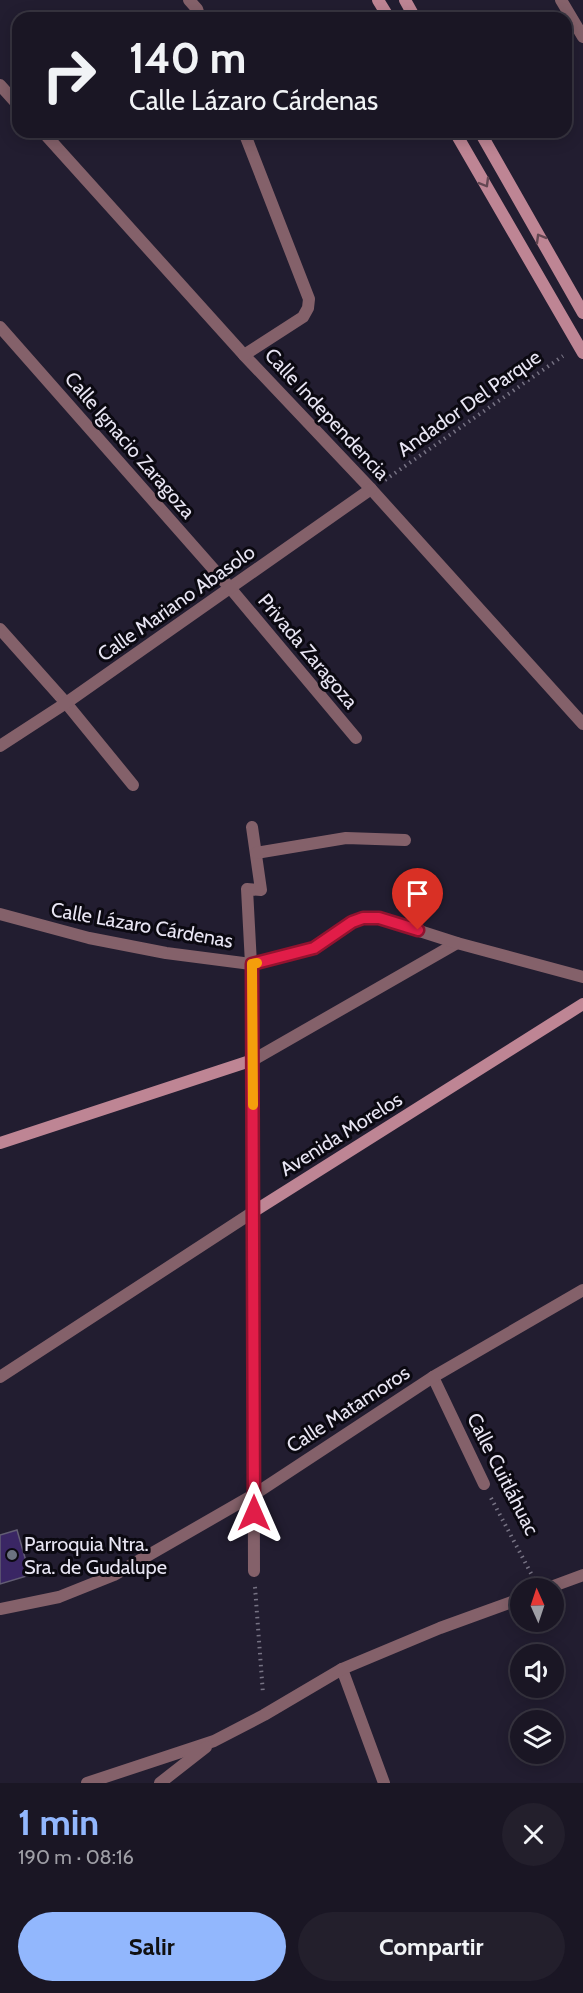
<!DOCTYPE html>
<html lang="es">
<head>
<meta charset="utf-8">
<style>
	body { margin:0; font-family:Cabin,sans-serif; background:#231f2c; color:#f1f3f6; height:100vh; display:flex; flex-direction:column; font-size:22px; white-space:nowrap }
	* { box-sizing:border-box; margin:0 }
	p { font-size:20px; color:#9f9fa6 }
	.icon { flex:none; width:33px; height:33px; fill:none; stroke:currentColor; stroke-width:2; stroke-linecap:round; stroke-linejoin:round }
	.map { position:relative; height:1783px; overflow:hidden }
	.drawer { display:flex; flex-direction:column; background:#1a1624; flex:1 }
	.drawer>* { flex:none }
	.banner { position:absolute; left:12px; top:12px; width:560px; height:126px; border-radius:18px; box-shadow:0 3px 15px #0003,0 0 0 2px #383541; background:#1a1624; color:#f1f3f6; overflow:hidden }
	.needle { width:39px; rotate:357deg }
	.tools { position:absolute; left:510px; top:1578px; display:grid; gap:12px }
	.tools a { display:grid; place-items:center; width:54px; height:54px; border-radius:50%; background:#1a1624; box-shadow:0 3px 15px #0003,0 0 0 2px #383541; font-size:30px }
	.pin { position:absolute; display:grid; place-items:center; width:51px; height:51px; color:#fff; margin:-62px -26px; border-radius:50% 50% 50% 0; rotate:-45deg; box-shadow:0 0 6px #0007 }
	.pin .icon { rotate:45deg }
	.me { position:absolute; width:66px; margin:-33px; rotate:0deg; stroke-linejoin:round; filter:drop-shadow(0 0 4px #0008) }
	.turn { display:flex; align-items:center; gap:21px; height:126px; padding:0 18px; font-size:27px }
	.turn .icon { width:78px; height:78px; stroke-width:2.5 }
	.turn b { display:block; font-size:42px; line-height:51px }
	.round { display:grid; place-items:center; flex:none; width:63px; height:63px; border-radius:32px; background:#231f2c }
	.overview { display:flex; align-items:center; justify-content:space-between; height:102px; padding:0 18px }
	h1 { font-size:36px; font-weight:800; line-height:45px; color:#92b7fd }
	.cta { display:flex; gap:12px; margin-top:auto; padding:12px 18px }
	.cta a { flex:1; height:69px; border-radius:36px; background:#92b7fd; color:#111; font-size:24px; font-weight:800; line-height:69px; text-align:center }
	.cta a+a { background:#231f2c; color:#f1f3f6 }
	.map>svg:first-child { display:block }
	.building { fill:#3a2664; stroke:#625d73; stroke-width:1.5 }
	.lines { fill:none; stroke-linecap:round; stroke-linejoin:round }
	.path { stroke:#777384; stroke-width:4; stroke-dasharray:1.5 4.5; stroke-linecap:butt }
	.street { stroke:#84616a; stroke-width:12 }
	.secondary { stroke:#be8594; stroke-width:12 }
	.oneway { stroke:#644752 }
	.route-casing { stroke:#92132f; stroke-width:15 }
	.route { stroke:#e11d48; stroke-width:10 }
	.slow { stroke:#f59e0b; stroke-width:10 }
	.worship-dot { fill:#6b7280; stroke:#0b0911; stroke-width:2 }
	.labels { text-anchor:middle; stroke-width:6; stroke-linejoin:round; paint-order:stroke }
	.street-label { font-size:20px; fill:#e8e5f3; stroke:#0b0911 }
	.poi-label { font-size:20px; fill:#e8e5f3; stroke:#0b0911; text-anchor:start }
</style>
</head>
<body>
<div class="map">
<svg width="583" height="1783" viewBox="0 0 583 1783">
	<rect width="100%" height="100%" fill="#221d30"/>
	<path class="building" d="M17,1530l13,45 -30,9v-49z"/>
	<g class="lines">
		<g class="path">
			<path d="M385,480l178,-124"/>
			<path d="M491,1498l43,81"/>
			<path d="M255,1587l8,107"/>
		</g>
		<g class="street">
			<path d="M189,0l8,9 3,9"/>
			<path d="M561,0l22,37"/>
			<path d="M0,85l18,20"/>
			<path d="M43,132l201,223 127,134 212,235"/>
			<path d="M0,327l231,262 125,149"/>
			<path d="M244,355l59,-38 5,-9 1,-9 -65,-167"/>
			<path d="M0,629l66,74 67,82"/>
			<path d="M0,746l66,-43 305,-214"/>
			<path d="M252,827l9,63 -14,-1 4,75 2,96 204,-117"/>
			<path d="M256,853l90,-15 59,2"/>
			<path d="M0,914l89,24 77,15 85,11 63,-16 38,-26 10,-4h17l78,25 126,34"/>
			<path d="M253,1212l1,359"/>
			<path d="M0,1377l253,-165"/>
			<path d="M433,1377l51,107"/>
			<path d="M548,1588l35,-13"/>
			<path d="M0,1609l59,-12 55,-22 141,-81 178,-117 150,-87"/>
			<path d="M342,1669l42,114"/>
			<path d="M87,1783l127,-42 50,-26 78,-46 98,-41 80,-29"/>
			<path d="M160,1783l46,-36"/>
		</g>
		<g class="secondary">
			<path d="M378,0l11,18"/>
			<path d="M405,0l10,18"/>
			<path d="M455,132l128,221"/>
			<path d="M480,132l103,181"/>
			<path d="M0,1143l253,-83v152"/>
			<path d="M253,1212l330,-208"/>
		</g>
	</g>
	<defs><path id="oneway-chevron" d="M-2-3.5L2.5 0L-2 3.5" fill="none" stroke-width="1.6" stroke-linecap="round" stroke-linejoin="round" transform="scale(1.5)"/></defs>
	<g class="oneway">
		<use href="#oneway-chevron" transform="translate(485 183) rotate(60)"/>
		<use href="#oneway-chevron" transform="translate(540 238) rotate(-120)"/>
	</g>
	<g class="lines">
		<defs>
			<path id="route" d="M254,1513l-2,-549 62,-16 38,-26 11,-4h16l39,12"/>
		</defs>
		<use href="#route" class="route-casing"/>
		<use href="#route" class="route"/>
		<path class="slow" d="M253,1105l-1,-141 5,-1"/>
	</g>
	<circle class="worship-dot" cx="12" cy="1555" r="6"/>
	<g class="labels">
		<g class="street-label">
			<text transform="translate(469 403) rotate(-35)" y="7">Andador Del Parque</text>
			<text transform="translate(327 414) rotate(47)" y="7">Calle Independencia</text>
			<text transform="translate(130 445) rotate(49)" y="7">Calle Ignacio Zaragoza</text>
			<text transform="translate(176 603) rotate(-35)" y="7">Calle Mariano Abasolo</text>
			<text transform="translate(308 651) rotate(50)" y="7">Privada Zaragoza</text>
			<text transform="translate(142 925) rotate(10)" y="7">Calle Lázaro Cárdenas</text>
			<text transform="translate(341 1134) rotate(-32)" y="7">Avenida Morelos</text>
			<text transform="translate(348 1409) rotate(-33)" y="7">Calle Matamoros</text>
			<text transform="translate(503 1474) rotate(63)" y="7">Calle Cuitláhuac</text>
		</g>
		<g class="poi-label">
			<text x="24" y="1551">Parroquia Ntra.<tspan x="24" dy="23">Sra. de Gudalupe</tspan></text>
		</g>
	</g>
</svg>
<div class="tools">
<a><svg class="needle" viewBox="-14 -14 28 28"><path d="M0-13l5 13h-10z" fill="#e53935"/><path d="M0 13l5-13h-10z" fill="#9f9fa6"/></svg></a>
<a><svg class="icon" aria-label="sound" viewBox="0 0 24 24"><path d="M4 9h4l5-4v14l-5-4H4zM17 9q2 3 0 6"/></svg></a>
<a><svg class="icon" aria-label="layers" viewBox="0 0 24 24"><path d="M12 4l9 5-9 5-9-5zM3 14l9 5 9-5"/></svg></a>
</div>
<div class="pin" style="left:418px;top:930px;background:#d93025"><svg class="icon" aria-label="arrive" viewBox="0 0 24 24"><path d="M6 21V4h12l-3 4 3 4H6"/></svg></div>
<svg class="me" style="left:254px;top:1513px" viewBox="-20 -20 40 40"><path d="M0-17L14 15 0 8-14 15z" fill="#e11d48" stroke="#fff" stroke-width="4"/></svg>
<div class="banner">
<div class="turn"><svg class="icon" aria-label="right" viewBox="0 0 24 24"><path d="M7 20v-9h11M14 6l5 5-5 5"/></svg><div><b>140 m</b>Calle Lázaro Cárdenas</div></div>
</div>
</div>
<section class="drawer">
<div class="overview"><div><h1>1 min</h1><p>190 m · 08:16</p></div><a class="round"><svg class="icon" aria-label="close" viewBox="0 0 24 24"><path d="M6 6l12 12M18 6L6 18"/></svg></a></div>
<div class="cta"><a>Salir</a><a>Compartir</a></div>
</section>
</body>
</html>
